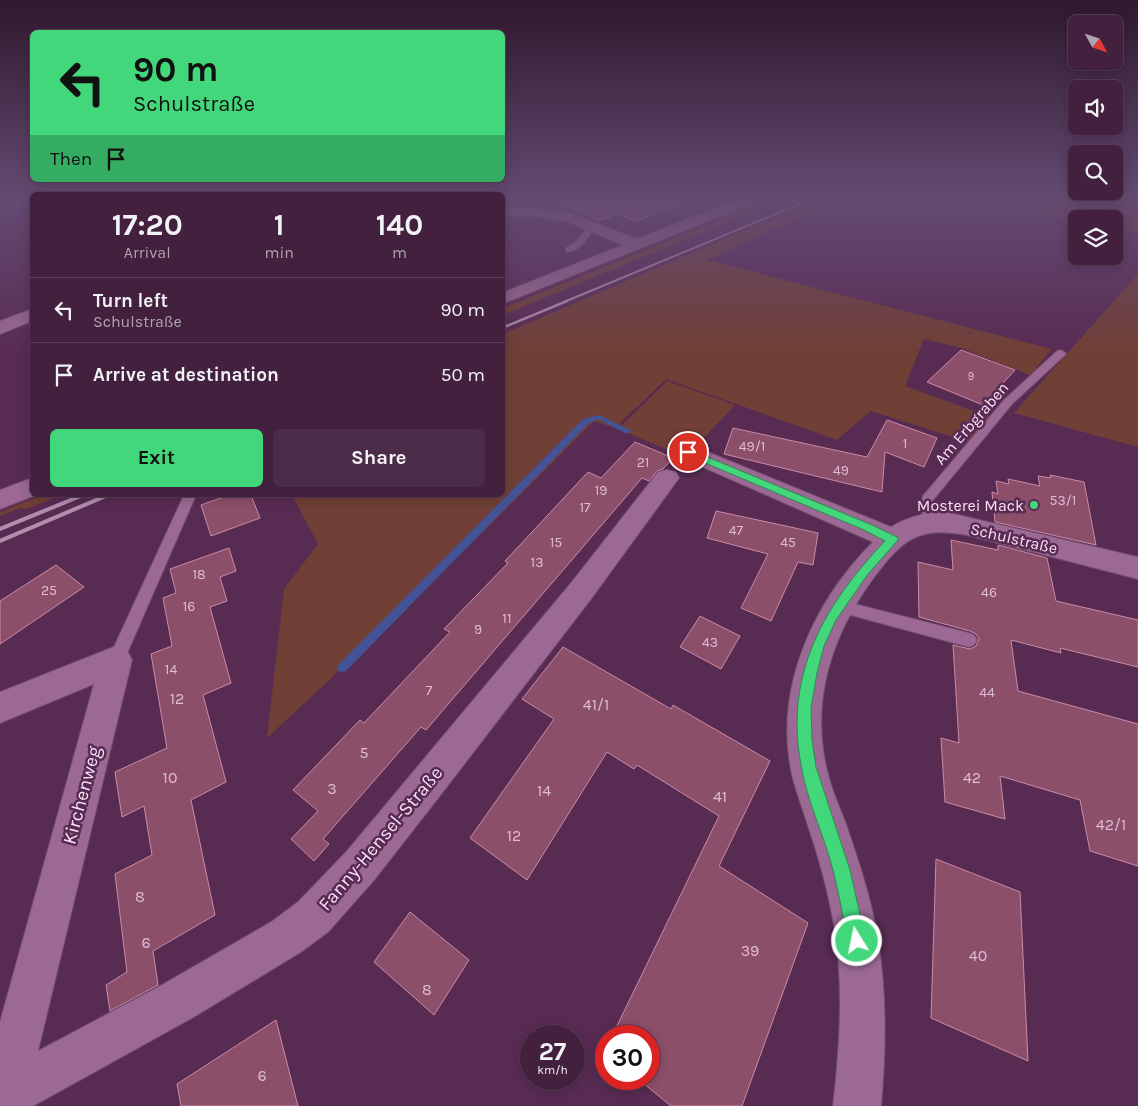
<!DOCTYPE html>
<html lang="en">
<head>
<meta charset="utf-8">
<style>
	body { margin:0; font-family:Karla,sans-serif; background:#4c2d49; color:#f1f3f6; height:100vh; display:flex; flex-direction:column; font-size:19px; white-space:nowrap }
	* { box-sizing:border-box; margin:0 }
	p { font-size:16px; color:#aea3b0 }
	.icon { flex:none; width:28px; height:28px; fill:none; stroke:currentColor; stroke-width:2; stroke-linecap:round; stroke-linejoin:round }
	.map { position:relative; flex:1; overflow:hidden }
	.details { position:absolute; left:30px; top:192px; width:475px; height:305px; display:flex; flex-direction:column; background:#42203e; border-radius:8px; box-shadow:0 2px 12px #0003,0 0 0 1px #5a3e58 }
	.details>* { flex:none }
	.hud { position:absolute; left:30px; top:30px; width:475px; height:152px; border-radius:8px; box-shadow:0 2px 12px #0003,0 0 0 1px #5a3e58; background:#42d77b; color:#111; overflow:hidden }
	.needle { width:32px; rotate:130deg }
	.controls { position:absolute; left:1068px; top:15px; display:grid; gap:10px }
	.controls a { display:grid; place-items:center; width:55px; height:55px; border-radius:8px; background:#42203e; box-shadow:0 2px 12px #0003,0 0 0 1px #5a3e58; font-size:25px }
	.speed { position:absolute; left:520px; top:1025px; display:flex; gap:10px; font-size:25px; font-weight:700; text-align:center }
	.speed>* { display:grid; place-content:center; width:65px; height:65px; border-radius:50%; background:#42203e; box-shadow:0 2px 12px #0003,0 0 0 1px #5a3e58; line-height:1 }
	.speed small { font-size:12px; font-weight:400 }
	.speed .limit { border:8px solid #d22; background:#fff; color:#111 }
	.pin { position:absolute; display:grid; place-items:center; width:42px; height:42px; color:#fff; margin:-21px; border:2px solid #fff; border-radius:50%; box-shadow:0 1px 5px #0007 }
	.me { position:absolute; width:55px; margin:-28px; rotate:350deg; stroke-linejoin:round; filter:drop-shadow(0 0 4px #0008) }
	.turn { display:flex; align-items:center; gap:18px; height:105px; padding:0 20px; font-size:22px }
	.turn .icon { width:65px; height:65px; stroke-width:2.5 }
	.turn b { display:block; font-size:35px; line-height:42px }
	.then { display:flex; align-items:center; height:48px; padding:0 20px; background:#0003; gap:10px; font-size:19px }
	.eta { display:flex; justify-content:space-evenly; align-items:center; height:85px; text-align:center }
	.eta b { font-size:30px; font-weight:700; line-height:35px }
	.action { display:flex; gap:10px; margin-top:auto; padding:10px 20px }
	.action a { flex:1; height:58px; border-radius:8px; background:#42d77b; color:#111; font-size:20px; font-weight:700; line-height:58px; text-align:center }
	.action a+a { background:#4c2d49; color:#f1f3f6 }
	ul { padding:0; list-style:none }
	li { display:flex; align-items:center; gap:15px; height:65px; padding:0 20px; border-top:1px solid #5a3e58 }
	li div { flex:1 }
	li b { display:block; font-size:19px }
	li em { font-style:normal }
	.map>svg:first-child { display:block }
	.green { fill:#703f36 }
	.lines { fill:none; stroke-linecap:round; stroke-linejoin:round }
	.stream { fill:#445395; fill-rule:evenodd }
	.building { fill:#8b4f6a; stroke:#cc8ba7 }
	.lane-casing { stroke:#724b6d; stroke-width:2 }
	.street-casing { stroke:#724b6d; stroke-width:2 }
	.lane { fill:#9b6993; fill-rule:evenodd }
	.street { fill:#9b6993; fill-rule:evenodd }
	.rail-far2 { stroke:#b28ead; stroke-width:2 }
	.rail-far1 { stroke:#b28ead; stroke-width:2.5 }
	.rail { stroke:#b28ead; stroke-width:4 }
	.route { fill:#42d77b; stroke:#2b8c50 }
	.poi-dot { fill:#42d77b; stroke:#582b53; stroke-width:2 }
	.labels { text-anchor:middle; stroke-width:5; stroke-linejoin:round; paint-order:stroke }
	.far-number-label { font-size:11px; fill:#e0bcd4 }
	.number-label { font-size:14px; fill:#e0bcd4 }
	.street-label { font-size:16px; fill:#fce0f7; stroke:#582b53 }
	.poi-label { font-size:16px; fill:#fce0f7; stroke:#582b53; text-anchor:end }
	.near-number-label { font-size:16px; fill:#e0bcd4 }
	.near-street-label { font-size:19px; fill:#fce0f7; stroke:#582b53 }
</style>
</head>
<body>
<div class="map">
<svg width="1138" height="1106" viewBox="0 0 1138 1106">
	<rect width="100%" height="100%" fill="#582b53"/>
	<g class="green">
		<path d="M773,198h13l-283,117v-7z"/>
		<path d="M820,198h21l-134,62 345,89 -22,26 -69,-27 -37,-9 -19,47 85,31 -18,26 -101,-32 -34,29 -171,-61 -51,49 -21,-7 -196,195 -131,122 17,-149 34,-45 -26,-49h210l1,-161z"/>
		<path d="M958,198h180v35l-24,-5v-9h-38v2z"/>
		<path d="M1138,274v173l-124,-34z"/>
		<path d="M667,381l68,24 -39,41 -16,9 -62,-26z"/>
		<path d="M42,495h19l-34,14 -7,-1 -20,8v-4z"/>
	</g>
	<g class="lines">
		<path class="stream" d="M599,415l33,16 -4,2h-3l-27,-14 -9,4 -243,248 -4,1 -4,-1 -1,-3 1,-3 245,-246z"/>
	</g>
	<g class="building">
		<path d="M550,198h141v1l-55,22 -18,-7 -19,7z"/>
		<path d="M961,350l54,20 -32,35 -56,-23z"/>
		<path d="M887,420l50,18 -13,29 -39,-15 -3,40 -158,-38 9,-26 134,29z"/>
		<path d="M635,442l38,16 -10,11 -6,2 -8,10 -7,-3 -216,252 -5,-3 -98,112 6,5 -15,17 -23,-22 27,-28 -25,-21 67,-70 4,3 86,-91 -6,-3 64,-66 -3,-2 83,-89 13,6z"/>
		<path d="M1050,475l34,7 12,63 -101,-23 -3,-30 6,2 -2,-13 13,3 -1,-5 32,7 -2,-10 13,2z"/>
		<path d="M229,495h22l9,23 -49,18 -10,-31z"/>
		<path d="M716,511l102,22 -5,32 -15,-3 -27,59 -30,-13 27,-54 -61,-16z"/>
		<path d="M951,540l47,10v-5l49,13 9,43 82,19v47l-78,-19 1,5 -50,-13 7,51 120,33v142l-48,-15 -10,-51 -80,-24 5,43 -60,-17 -4,-64 18,5 -6,-98 17,4 6,-3 3,-7 -3,-5 -6,-3 -51,-14 -1,-55 35,8z"/>
		<path d="M229,548l7,23 -16,6 7,24 -17,6 21,76 -28,12 23,87 -35,18 24,115 -62,36 5,34 -48,26 -4,-26 21,-13 -12,-98 37,-19 -8,-49 -22,11 -7,-45 52,-24 -16,-94 21,-8 -9,-48 13,-5 -6,-24z"/>
		<path d="M56,565l28,22 -84,57v-43z"/>
		<path d="M700,616l40,20 -19,33 -41,-22z"/>
		<path d="M563,647l108,62 2,-4 97,56 -51,105 89,57 -66,183h-71l-33,-27h11v-43h-37l107,-220 -82,-51 -3,4 -27,-17 -80,128 -57,-42 84,-119 -32,-20z"/>
		<path d="M936,859l84,33 8,169 -97,-43z"/>
		<path d="M410,912l59,48 -35,55 -60,-53z"/>
		<path d="M276,1020l22,86h-117l-4,-22z"/>
	</g>
	<g class="lines">
		<defs>
			<g id="lane">
				<path d="M590,223l7,2c-8,10 -17,28 -31,27v-4l11,-7z"/>
				<path d="M1061,350l5,3 -1,2 -53,49 -79,96 -1,8 8,14 -2,3h-10l-8,-17 3,-12 81,-96 53,-49z"/>
				<path d="M184,495h12l-74,170 -6,2 -6,-2 -2,-5z"/>
				<path d="M839,600l130,33 5,2 3,5 -3,5 -5,2 -130,-35 -5,-2 -2,-4 2,-4z"/>
			</g>
			<g id="street">
				<path d="M741,198h19l-2,3 -256,103v-11l121,-48 -54,-23 -36,-6h-31v-8h31l39,6 65,25z"/>
				<path d="M32,309v12l-32,13v-13z"/>
				<path d="M688,444l203,83c19,-11 37,-16 59,-14l188,44v22l-171,-44c-48,-9 -64,4 -92,41 -43,58 -66,126 -47,198 4,17 12,34 18,50 13,38 26,77 32,116 9,55 8,111 3,166h-48c7,-60 11,-121 1,-181 -6,-34 -15,-67 -26,-99 -5,-17 -12,-34 -16,-51 -19,-86 21,-173 81,-233l-193,-85 -4,-5 4,-5z"/>
				<path d="M667,470l9,2 3,6 -88,121 -152,198 -64,82 -47,53 -27,20 -109,66 -159,88h-33v-84l94,-338 -94,39v-31l116,-46 11,4 5,10 -94,391 122,-65 111,-64 27,-20 49,-51 224,-268 87,-111z"/>
				<path d="M32,478v17h4l-36,14v-19z"/>
			</g>
		</defs>
		<use href="#lane" class="lane-casing"/>
		<use href="#street" class="street-casing"/>
		<use href="#lane" class="lane"/>
		<use href="#street" class="street"/>
		<path class="rail-far2" d="M564,302l250,-104"/>
		<path class="rail-far1" d="M502,328l65,-27"/>
		<g class="rail">
			<path d="M0,529l83,-34"/>
			<path d="M0,541l108,-46"/>
		</g>
	</g>
	<linearGradient id="sky" x2="0" y2="1"><stop stop-color="#30182e"/><stop offset="0.56" stop-color="#644a71"/><stop offset="1" stop-color="#644a71" stop-opacity="0"/></linearGradient>
	<rect width="1138" height="353" fill="url(#sky)"/>
	<path class="route" d="M688,449l184,76 25,12 1,3 -30,34 -32,46 -12,26 -7,27 -6,35 1,32 4,27 34,103 16,71 -3,6 -6,2 -6,-2 -3,-6c-5,-24 -9,-48 -15,-71 -9,-35 -26,-69 -32,-105 -17,-91 23,-160 84,-224l-21,-11 -180,-76 -1,-2z"/>
	<circle class="poi-dot" cx="1034" cy="505" r="5"/>
	<g class="labels">
		<g class="far-number-label">
			<text x="971" y="380">9</text>
		</g>
		<g class="number-label">
			<text x="905" y="448">1</text>
			<text x="752" y="451">49/1</text>
			<text x="643" y="467">21</text>
			<text x="841" y="475">49</text>
			<text x="601" y="495">19</text>
			<text x="1063" y="505">53/1</text>
			<text x="585" y="512">17</text>
			<text x="736" y="535">47</text>
			<text x="556" y="547">15</text>
			<text x="788" y="547">45</text>
			<text x="537" y="567">13</text>
			<text x="199" y="579">18</text>
			<text x="49" y="595">25</text>
			<text x="989" y="597">46</text>
			<text x="189" y="611">16</text>
			<text x="507" y="623">11</text>
			<text x="478" y="634">9</text>
			<text x="710" y="647">43</text>
			<text x="171" y="674">14</text>
			<text x="429" y="695">7</text>
			<text x="987" y="697">44</text>
		</g>
		<g class="street-label">
			<text transform="translate(971 423) rotate(-49)" y="6">Am Erbgraben</text>
			<text transform="translate(1014 538) rotate(13)" y="6">Schulstraße</text>
		</g>
		<g class="poi-label">
			<text x="1024" y="511">Mosterei Mack</text>
		</g>
		<g class="near-number-label">
			<text x="177" y="704">12</text>
			<text x="596" y="710">41/1</text>
			<text x="364" y="758">5</text>
			<text x="170" y="783">10</text>
			<text x="972" y="783">42</text>
			<text x="332" y="794">3</text>
			<text x="544" y="796">14</text>
			<text x="720" y="802">41</text>
			<text x="1111" y="830">42/1</text>
			<text x="514" y="841">12</text>
			<text x="140" y="902">8</text>
			<text x="146" y="948">6</text>
			<text x="750" y="956">39</text>
			<text x="978" y="961">40</text>
			<text x="427" y="995">8</text>
			<text x="262" y="1081">6</text>
		</g>
		<g class="near-street-label">
			<text transform="translate(81 795) rotate(-75)" y="7">Kirchenweg</text>
			<text transform="translate(380 838) rotate(-50)" y="7">Fanny-Hensel-Straße</text>
		</g>
	</g>
</svg>
<div class="controls">
<a><svg class="needle" viewBox="-14 -14 28 28"><path d="M0-13l5 13h-10z" fill="#e53935"/><path d="M0 13l5-13h-10z" fill="#aea3b0"/></svg></a>
<a><svg class="icon" aria-label="sound" viewBox="0 0 24 24"><path d="M4 9h4l5-4v14l-5-4H4zM17 9q2 3 0 6"/></svg></a>
<a><svg class="icon" aria-label="search" viewBox="0 0 24 24"><circle cx="10" cy="10" r="6"/><path d="M15 15l6 6"/></svg></a>
<a><svg class="icon" aria-label="layers" viewBox="0 0 24 24"><path d="M12 4l9 5-9 5-9-5zM3 14l9 5 9-5"/></svg></a>
</div>
<div class="speed"><div>27<small>km/h</small></div><div class="limit">30</div></div>
<div class="pin" style="left:688px;top:452px;background:#d93025"><svg class="icon" aria-label="arrive" viewBox="0 0 24 24"><path d="M6 21V4h12l-3 4 3 4H6"/></svg></div>
<svg class="me" style="left:857px;top:941px" viewBox="-20 -20 40 40"><circle r="17" fill="#42d77b" stroke="#fff" stroke-width="3"/><path d="M0-11L8 9 0 5-8 9z" fill="#fff"/></svg>
<div class="hud">
<div class="turn"><svg class="icon" aria-label="left" viewBox="0 0 24 24"><path d="M17 20v-9H6M10 6l-5 5 5 5"/></svg><div><b>90 m</b>Schulstraße</div></div>
<div class="then">Then<svg class="icon" aria-label="arrive" viewBox="0 0 24 24"><path d="M6 21V4h12l-3 4 3 4H6"/></svg></div>
</div>
<section class="details">
<div class="eta">
<div><b>17:20</b><p>Arrival</p></div>
<div><b>1</b><p>min</p></div>
<div><b>140</b><p>m</p></div>
</div>
<ul>
<li><svg class="icon" aria-label="left" viewBox="0 0 24 24"><path d="M17 20v-9H6M10 6l-5 5 5 5"/></svg><div><b>Turn left</b><p>Schulstraße</p></div><em>90 m</em></li>
<li><svg class="icon" aria-label="arrive" viewBox="0 0 24 24"><path d="M6 21V4h12l-3 4 3 4H6"/></svg><div><b>Arrive at destination</b></div><em>50 m</em></li>
</ul>
<div class="action"><a>Exit</a><a>Share</a></div>
</section>
</div>
</body>
</html>
